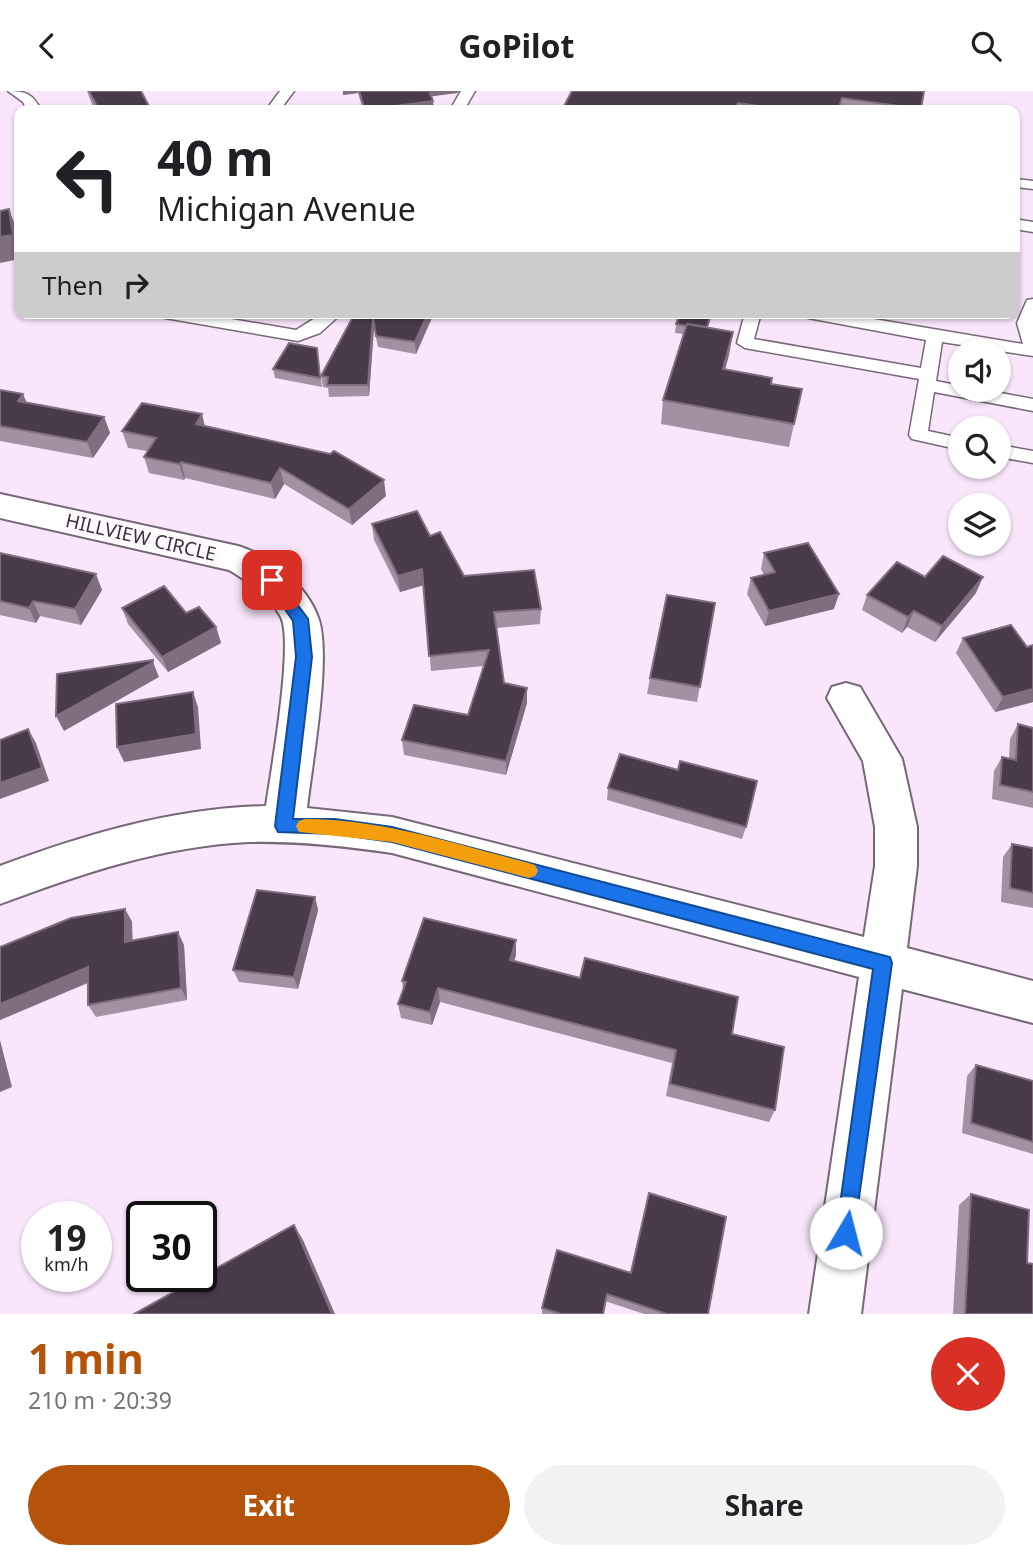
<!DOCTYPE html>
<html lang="en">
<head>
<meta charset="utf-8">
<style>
	body { margin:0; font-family:"Noto Sans",sans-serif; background:#f2f2f2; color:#202124; height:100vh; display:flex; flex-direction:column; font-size:26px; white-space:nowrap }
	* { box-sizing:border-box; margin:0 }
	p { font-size:23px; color:#757577 }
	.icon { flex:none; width:38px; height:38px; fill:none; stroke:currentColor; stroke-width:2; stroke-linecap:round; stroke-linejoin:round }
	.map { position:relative; height:1223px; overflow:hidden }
	.side { display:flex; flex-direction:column; background:#fff; flex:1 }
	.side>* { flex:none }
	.hud { position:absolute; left:14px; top:14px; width:1006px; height:214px; border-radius:14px; box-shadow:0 2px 5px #0004; background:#fff; color:#202124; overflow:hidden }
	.controls { position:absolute; left:948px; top:248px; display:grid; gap:14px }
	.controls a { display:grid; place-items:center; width:63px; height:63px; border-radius:50%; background:#fff; box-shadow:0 2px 5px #0004; font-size:35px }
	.speed { position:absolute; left:21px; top:1110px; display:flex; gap:14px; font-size:35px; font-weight:700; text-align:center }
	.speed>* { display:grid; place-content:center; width:91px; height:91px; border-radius:50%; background:#fff; box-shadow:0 2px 5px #0004; line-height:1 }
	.speed small { font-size:18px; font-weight:400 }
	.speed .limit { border:4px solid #111; border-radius:10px; background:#fff; color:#111 }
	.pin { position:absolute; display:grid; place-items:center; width:60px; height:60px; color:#fff; margin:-30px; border-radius:14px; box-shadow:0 4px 10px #0006 }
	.me { position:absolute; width:77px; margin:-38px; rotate:8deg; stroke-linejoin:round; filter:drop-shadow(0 0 5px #0008) }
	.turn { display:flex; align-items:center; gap:24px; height:147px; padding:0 28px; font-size:32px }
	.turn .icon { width:91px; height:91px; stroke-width:2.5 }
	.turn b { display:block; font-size:49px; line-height:60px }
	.then { display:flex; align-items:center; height:66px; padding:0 28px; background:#0003; gap:14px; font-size:26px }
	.round { display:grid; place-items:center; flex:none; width:74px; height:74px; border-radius:37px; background:#f2f2f2 }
	.overview { display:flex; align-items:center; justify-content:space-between; height:119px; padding:0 28px }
	h1 { font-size:42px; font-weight:700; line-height:52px; color:#b45309 }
	.action { display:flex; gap:14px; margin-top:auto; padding:14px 28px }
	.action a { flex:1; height:80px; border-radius:42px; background:#b45309; color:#fff; font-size:28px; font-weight:700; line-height:80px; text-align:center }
	.action a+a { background:#f2f2f2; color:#202124 }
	header { display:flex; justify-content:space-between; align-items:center; height:91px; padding:0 28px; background:#fff; font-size:32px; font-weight:700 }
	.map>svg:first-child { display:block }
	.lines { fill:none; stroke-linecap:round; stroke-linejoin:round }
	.service-casing { stroke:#776779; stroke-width:3 }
	.minor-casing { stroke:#776779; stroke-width:4 }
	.service { fill:#fff; fill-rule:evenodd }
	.minor { fill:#fff; fill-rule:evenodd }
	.wall { fill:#a290a3 }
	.shaded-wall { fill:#7e6e80 }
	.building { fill:#4a3b4b; stroke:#7e6e80; stroke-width:2 }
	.route { fill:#1a73e8; stroke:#114b97; stroke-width:2 }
	.slow { fill:#f59e0b }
	.labels { text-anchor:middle; stroke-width:7; stroke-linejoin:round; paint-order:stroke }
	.street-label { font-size:19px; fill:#383139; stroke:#fdf9fd }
</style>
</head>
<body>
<header><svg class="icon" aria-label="back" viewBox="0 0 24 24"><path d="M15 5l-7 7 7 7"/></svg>GoPilot<svg class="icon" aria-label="search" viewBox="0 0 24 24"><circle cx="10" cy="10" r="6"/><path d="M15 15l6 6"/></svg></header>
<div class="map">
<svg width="1033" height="1223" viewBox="0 0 1033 1223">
	<rect width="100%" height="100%" fill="#f9e6fb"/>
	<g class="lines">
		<defs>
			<g id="service">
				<path d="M8,0c18,0 25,3 33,19h-14l-4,-8z"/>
				<path d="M280,0h14l-14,19h-14z"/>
				<path d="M461,0h14l-11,19h-14z"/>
				<path d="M1015,88l18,2v8l-18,-2z"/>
				<path d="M1015,128l18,3v10l-18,-3z"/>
				<path d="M1033,208v57l-91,-14 -6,39 25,5v4h24l48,9v12l-99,-19 -6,39 33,7v12l-49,-11 -3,-4 10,-56 -174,-31 -8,-5 8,-30h16l-7,26 167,29 5,-28 -118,-22 -8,-5h38l185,31 -6,-21 10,-23z"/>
				<path d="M157,222h39l100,17 27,-17h19l-22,20 -22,8 -133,-23z"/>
				<path d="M999,354l34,6v12l-34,-6z"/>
			</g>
			<path id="minor" d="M0,403l238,52c33,10 70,40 81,74 12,40 -7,143 -12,188l85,9 472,120 11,-71v-39l-12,-66 -36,-63 5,-11 14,-4 14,4 42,72 15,68v39l-10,82 126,33v42l-131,-34 -41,325h-52l50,-337 -467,-124c-48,-7 -96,-12 -143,-11 -87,4 -169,32 -249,62v-38c86,-32 174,-58 266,-60 5,-34 28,-163 15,-189 -11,-20 -33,-36 -52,-47l-229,-52z"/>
		</defs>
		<use href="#service" class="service-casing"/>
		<use href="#minor" class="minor-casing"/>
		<use href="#service" class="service"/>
		<use href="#minor" class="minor"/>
	</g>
	<g class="wall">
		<path d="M87,0h54l10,19h-57z"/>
		<path d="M343,0h116l-2,2 -26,3 3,14h-71l-5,-17 -15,2z"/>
		<path d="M924,0l-4,19h-358z"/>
		<path d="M355,222h79l-18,41 -38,-7 -4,-19 -5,68 -40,1 -1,-9 -5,-1 -2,-11z"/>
		<path d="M680,222h33l-5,14 25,5 -8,38 46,14 23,40 -5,23 -128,-23 2,-24 20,-66 -8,-1 1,-9z"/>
		<path d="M317,257l5,39 -47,-9 -2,-9z"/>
		<path d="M0,299l27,12 77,15 6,16 -17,25 -93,-17z"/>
		<path d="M205,336l181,69 -34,29 -68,-41 -9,15 -90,-21 -1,2 -35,-7 -5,-16 3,-6 -19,-3 -6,-17z"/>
		<path d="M372,433l58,12 34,40 77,33 -1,15 -43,4 7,55 23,20 -21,72 -102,-20 -2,-15 66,-25 16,-49 -53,5 -7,-86 -24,7 -26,-52z"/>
		<path d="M0,462l102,37 -21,35 -41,-9 -4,7 -36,-8z"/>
		<path d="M764,462l70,56 -69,17 -18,-32 4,-16 13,-3 -3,-6z"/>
		<path d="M925,486l51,16 -41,49 -28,-15 -5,6 -40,-23 5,-15z"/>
		<path d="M715,512l-18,99 -50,-8 3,-16z"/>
		<path d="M122,517l64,5 30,14 5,16 -53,29 -40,-48z"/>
		<path d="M963,547l64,9 6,-2v57l-38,10 -39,-59z"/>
		<path d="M1018,633l15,4v80l-41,-9 2,-28 8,-14 7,1 1,-19z"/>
		<path d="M678,679l68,57 -4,12 -135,-39 1,-12z"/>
		<path d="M1012,753l21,4v60l-32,-6 2,-45z"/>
		<path d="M315,806l3,13 -20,79 -59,-7 -6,-12z"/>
		<path d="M125,818l7,13v18l52,5 3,55 -91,17 -8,-12v-22l-88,37v-73z"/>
		<path d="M516,864l-2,6 218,73 43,76 -6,12 -103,-26 6,-33 -232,-61 -8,23 -31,-7 -3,-14 5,-15 -1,-8z"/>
		<path d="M976,974l57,16v73l-71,-21 5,-57z"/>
		<path d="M649,1102l59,121h-64l-39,-13 -2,13h-61v-6l88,-36z"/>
		<path d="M971,1103l56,69 6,51h-80l6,-109z"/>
	</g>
	<g class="shaded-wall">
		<path d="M343,0h14l1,2 -15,2z"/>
		<path d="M427,0h32l-2,2 -30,4z"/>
		<path d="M433,10l1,9h-69z"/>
		<path d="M9,118l9,24 1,9v17l-19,4v-26z"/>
		<path d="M428,222h6l-18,41 -1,-12z"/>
		<path d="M373,226l1,11 -5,68 -1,-11z"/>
		<path d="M733,241l-4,23 -10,38 4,-24z"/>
		<path d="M23,303l7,16 -12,-9z"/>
		<path d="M202,323l4,17 -10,-7z"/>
		<path d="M104,326l6,16 -17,25 -6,-16z"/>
		<path d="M181,371l4,16 -1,2 -5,-16z"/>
		<path d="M280,377l4,16 -9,15 -4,-16z"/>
		<path d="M384,389l2,16 -34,29 -3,-16z"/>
		<path d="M422,478l2,16 -24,7 -2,-16z"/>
		<path d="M96,483l6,16 -21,35 -6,-16z"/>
		<path d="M983,486l-7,16 -41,49 7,-16z"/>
		<path d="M839,503l-5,15 -69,17 4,-15z"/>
		<path d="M33,510l7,15 -4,7 -7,-15z"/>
		<path d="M914,520l-7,16 -5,6 6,-16z"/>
		<path d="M216,536l5,16 -53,29 -6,-15z"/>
		<path d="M153,571l6,15 -95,54 -8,-15z"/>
		<path d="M527,597v15l-21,72v-14z"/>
		<path d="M1033,598v13l-38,10 8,-15z"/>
		<path d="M193,601l5,15 3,42 -77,13 -7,-15z"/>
		<path d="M28,638l8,14 13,38 -49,18v-16z"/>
		<path d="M315,806l3,13 -20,79 -4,-12z"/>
		<path d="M125,818l7,13 1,32 -8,-12z"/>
		<path d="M178,841l6,13 3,55 -6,-12z"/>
		<path d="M516,849v15l-6,20v-15z"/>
		<path d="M88,876l8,12 -96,41v-16z"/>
		<path d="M438,897l2,14 -8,23 -2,-13z"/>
		<path d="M0,949l12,47 -12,5z"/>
		<path d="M294,1134l9,15 32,74h-3z"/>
	</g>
	<g class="building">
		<path d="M89,0h52l10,19h-52z"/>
		<path d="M359,0h70l4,10 -68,9z"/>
		<path d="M572,0h352l-3,18 -79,-11 -4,12h-50l-50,-7 -3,7h-173z"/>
		<path d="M9,118l4,26 -13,2v-26z"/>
		<path d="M355,222h73l-13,29 -39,-6 -3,-19 -5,68h-41l1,-8 -7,-1z"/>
		<path d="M680,222h31l-4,14 -20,-3 -1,2 -10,-2z"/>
		<path d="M687,233l46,8 -10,37 49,9 -1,6 31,5 -8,35 -131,-24z"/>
		<path d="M289,252l28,5 3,30 -47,-9z"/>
		<path d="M0,299l23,4 -5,7 86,16 -17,25 -87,-16z"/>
		<path d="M142,312l60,11 -6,10 134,30 4,-3 50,29 -35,29 -69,-41 -9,15 -90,-21 -2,2 -35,-7 12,-19 -34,-7z"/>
		<path d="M417,420l13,25 10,-4 24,44 70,-6 7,39 -47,3 10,71 23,5 -21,73 -104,-21 12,-35 54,10 21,-65 -60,6 -7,-87 -24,7 -26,-52z"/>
		<path d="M808,452l31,51 -70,17 -18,-33 24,-6 -11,-19z"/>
		<path d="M0,462l96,21 -21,35 -42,-8 -4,7 -29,-7z"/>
		<path d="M943,465l40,21 -41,49 -28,-15 -6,6 -41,-22 30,-33 28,15z"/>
		<path d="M164,495l22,27 13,-6 17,20 -54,30 -40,-49z"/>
		<path d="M667,504l48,8 -15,84 -50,-9z"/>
		<path d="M1011,534l16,22 6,-2v44l-30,8 -40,-59z"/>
		<path d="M153,569v2l-97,54 1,-42z"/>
		<path d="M193,601l3,42 -79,13 -1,-43z"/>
		<path d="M1018,633l15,4v64l-33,-7 2,-28 14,3z"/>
		<path d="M28,638l14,39 -42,15v-43z"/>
		<path d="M620,663l58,16 2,-9 77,20 -11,46 -138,-39z"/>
		<path d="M1012,753l21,4v45l-23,-5z"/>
		<path d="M257,799l58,7 -21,80 -61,-7z"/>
		<path d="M125,818v33l53,-10 3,56 -93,17v-38l-88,37v-57l71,-29z"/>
		<path d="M424,827l92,22 -6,20 70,18 5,-20 153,39 -6,37 52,13 -9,63 -105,-26 6,-34 -238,-62 -8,24 -32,-8 8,-22 -4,-1z"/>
		<path d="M976,974l57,16v61l-62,-19z"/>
		<path d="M649,1102l77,24 -18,97h-41l-60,-20 -4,20h-42l-19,-6 15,-58 74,23z"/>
		<path d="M971,1103l58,16 -2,53 6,1v50h-68z"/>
		<path d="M294,1134l38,89h-198z"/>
	</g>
	<path class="route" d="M272,484l5,2 31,42 4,38 -19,162h42l57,8 498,130 2,6 -39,277 -7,3 -7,-3 -3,-7 37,-264 -481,-127 -57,-8 -57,-2 -3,-6 21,-169 -3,-36 -28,-41z"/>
	<path class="slow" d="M305,728c77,0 150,25 224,44l6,2 3,6 -3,5 -6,2 -137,-36 -93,-10 -3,-6 3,-5z"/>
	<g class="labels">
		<g class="street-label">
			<text transform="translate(141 446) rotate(13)" y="7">HILLVIEW CIRCLE</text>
		</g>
	</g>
</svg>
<div class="controls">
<a><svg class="icon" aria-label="sound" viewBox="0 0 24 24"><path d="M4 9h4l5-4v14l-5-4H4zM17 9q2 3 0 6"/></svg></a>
<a><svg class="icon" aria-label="search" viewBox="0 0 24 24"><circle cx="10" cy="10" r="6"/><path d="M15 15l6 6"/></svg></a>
<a><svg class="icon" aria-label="layers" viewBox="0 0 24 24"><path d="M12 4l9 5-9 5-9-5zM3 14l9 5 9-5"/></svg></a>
</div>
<div class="speed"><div>19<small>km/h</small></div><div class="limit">30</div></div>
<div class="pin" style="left:272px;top:489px;background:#d93025"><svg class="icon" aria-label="arrive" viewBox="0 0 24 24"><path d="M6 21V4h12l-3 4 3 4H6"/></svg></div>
<svg class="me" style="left:846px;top:1142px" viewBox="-20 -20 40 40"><circle r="19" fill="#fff"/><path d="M0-13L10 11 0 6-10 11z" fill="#1a73e8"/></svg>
<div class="hud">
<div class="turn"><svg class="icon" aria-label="left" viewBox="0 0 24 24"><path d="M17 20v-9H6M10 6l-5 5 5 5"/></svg><div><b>40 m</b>Michigan Avenue</div></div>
<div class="then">Then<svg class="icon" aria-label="right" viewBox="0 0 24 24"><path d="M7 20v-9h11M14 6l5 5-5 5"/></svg></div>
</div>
</div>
<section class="side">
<div class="overview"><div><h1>1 min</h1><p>210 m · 20:39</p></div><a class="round" style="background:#d93025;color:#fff"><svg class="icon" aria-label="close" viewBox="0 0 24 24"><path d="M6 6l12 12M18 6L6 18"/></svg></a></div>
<div class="action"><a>Exit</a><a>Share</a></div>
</section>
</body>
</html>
